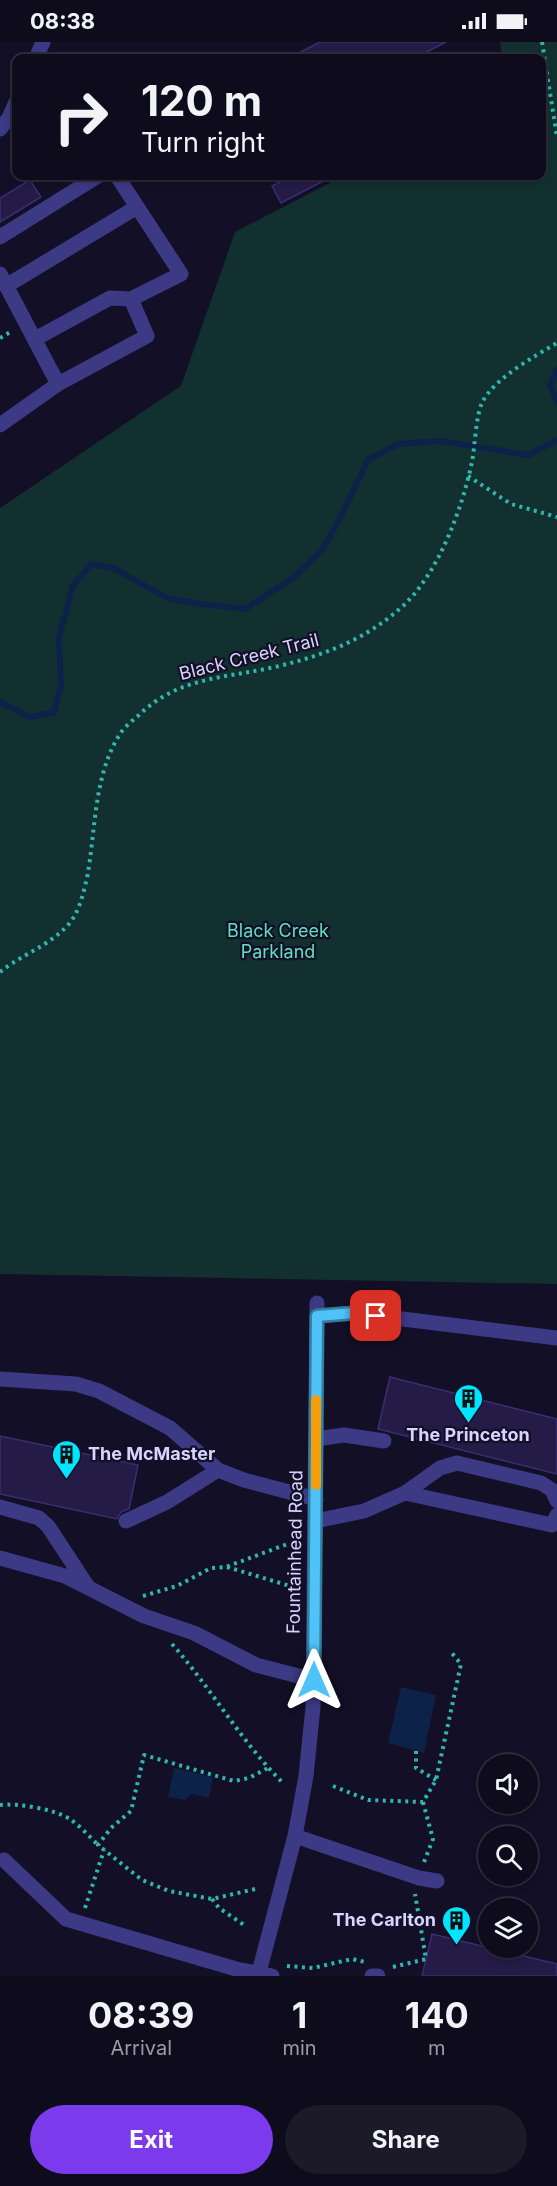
<!DOCTYPE html>
<html lang="en">
<head>
<meta charset="utf-8">
<style>
	body { margin:0; font-family:Inter,sans-serif; background:#1c1929; color:#f1f3f6; height:100vh; display:flex; flex-direction:column; font-size:22px; white-space:nowrap }
	* { box-sizing:border-box; margin:0 }
	p { font-size:20px; color:#9b9ba3 }
	.icon { flex:none; width:33px; height:33px; fill:none; stroke:currentColor; stroke-width:2; stroke-linecap:round; stroke-linejoin:round }
	.map { position:relative; height:1934px; overflow:hidden }
	.drawer { display:flex; flex-direction:column; background:#0e0b1c; flex:1 }
	.drawer>* { flex:none }
	.top-card { position:absolute; left:12px; top:12px; width:534px; height:126px; border-radius:12px; box-shadow:0 3px 9px #0003,0 0 0 2px #2e2b3b; background:#0e0b1c; color:#f1f3f6; overflow:hidden }
	.controls { position:absolute; left:478px; top:1712px; display:grid; gap:12px }
	.controls a { display:grid; place-items:center; width:60px; height:60px; border-radius:50%; background:#0e0b1c; box-shadow:0 3px 9px #0003,0 0 0 2px #2e2b3b; font-size:30px }
	.pin { position:absolute; display:grid; place-items:center; width:51px; height:51px; color:#fff; margin:-26px; border-radius:12px; box-shadow:0 3px 9px #0006 }
	.me { position:absolute; width:66px; margin:-33px; rotate:0deg; stroke-linejoin:round; filter:drop-shadow(0 0 4px #0008) }
	.turn { display:flex; align-items:center; gap:21px; height:126px; padding:0 30px; font-size:27px }
	.turn .icon { width:78px; height:78px; stroke-width:2.5 }
	.turn b { display:block; font-size:42px; line-height:51px }
	.eta { display:flex; justify-content:space-evenly; align-items:center; height:102px; text-align:center }
	.eta b { font-size:36px; font-weight:700; line-height:42px }
	.primary-button { display:flex; gap:12px; margin-top:auto; padding:12px 30px }
	.primary-button a { flex:1; height:69px; border-radius:36px; background:#7c3aed; color:#fff; font-size:24px; font-weight:700; line-height:69px; text-align:center }
	.primary-button a+a { background:#1c1929; color:#f1f3f6 }
	.status { display:flex; justify-content:space-between; align-items:center; height:42px; padding:0 30px; background:#0e0b1c; direction:ltr }
	.status svg { height:16px; fill:currentColor }
	.map>svg:first-child { display:block }
	.green { fill:#12302f }
	.water { fill:#0c2248 }
	.lines { fill:none; stroke-linecap:round; stroke-linejoin:round }
	.stream { stroke:#0c2248; stroke-width:6 }
	.building { fill:#241b47; stroke:#3b2d73; stroke-width:1.5 }
	.path { stroke:#2fb8b0; stroke-width:4; stroke-dasharray:3 4.5; stroke-linecap:butt }
	.minor { stroke:#3d3a85; stroke-width:15 }
	.route-casing { stroke:#337fa1; stroke-width:15 }
	.route { stroke:#4fc3f7; stroke-width:10 }
	.slow { stroke:#f59e0b; stroke-width:10 }
	.labels { text-anchor:middle; stroke-width:4.5; stroke-linejoin:round; paint-order:stroke }
	.street-label { font-size:18px; fill:#d9d4ff; stroke:#130f26 }
	.park-label { font-size:18px; fill:#5fe0c0; stroke:#130f26 }
	.poi-label { font-size:18px; font-weight:bold; fill:#d9d4ff; stroke:#130f26 }
</style>
</head>
<body>
<div class="status"><b>08:38</b><svg viewBox="0 0 49 12"><path d="M0 12V9h3v3zM5 12V6h3v6zM10 12V3h3v9zM15 12V0h3v12zM26 1h20v11H26zM47 4h2v5h-2z"/></svg></div>
<div class="map">
<svg width="557" height="1934" viewBox="0 0 557 1934">
	<rect width="100%" height="100%" fill="#130f26"/>
	<path class="green" d="M500,0h57v1242l-557,-10v-766l181,-122 54,-154 108,-56h199v-118h-40z"/>
	<g class="water">
		<path d="M401,1645l35,8 -12,58 -36,-10z"/>
		<path d="M174,1726l39,9 -4,21 -17,-4 -7,6 -17,-3z"/>
	</g>
	<g class="lines">
		<g class="stream">
			<path d="M557,327l-7,17 7,15"/>
			<path d="M0,660l30,15 24,-5 7,-26 -2,-48 14,-53 19,-21 23,5 52,29 34,6 44,5 49,-32 28,-27 16,-28 30,-62 30,-16 42,-3 88,14 29,-15"/>
		</g>
	</g>
	<g class="building">
		<path d="M320,0h126l-31,16h-126z"/>
		<path d="M291,134h42l-52,27 -9,-17z"/>
		<path d="M30,138l11,17 -41,25v-24z"/>
		<path d="M390,1335l167,42v55l-179,-45z"/>
		<path d="M0,1394l138,29 -9,44 -8,3 -4,7 -117,-25z"/>
		<path d="M432,1892l125,30v12h-135z"/>
	</g>
	<g class="lines">
		<g class="path">
			<path d="M542,0l15,95"/>
			<path d="M0,296l12,-7"/>
			<path d="M468,434l43,28 46,13"/>
			<path d="M0,930c21,-17 49,-26 68,-47 11,-12 15,-31 19,-47 9,-47 6,-105 35,-147 5,-6 11,-11 17,-16 39,-38 86,-37 136,-48 50,-12 90,-27 128,-61 36,-34 59,-97 69,-144 3,-16 4,-47 10,-59 11,-24 53,-47 75,-60"/>
			<path d="M227,1525l63,19"/>
			<path d="M143,1554l34,-10 34,-18 15,-1 64,-24"/>
			<path d="M172,1602c39,44 68,96 110,138"/>
			<path d="M416,1709v17l20,12"/>
			<path d="M333,1744l35,14 55,2 13,-22 25,-116 -10,-12"/>
			<path d="M423,1760l10,37 -9,23"/>
			<path d="M0,1763c18,-2 54,4 70,14 10,7 19,17 28,26"/>
			<path d="M255,1847l-43,10 -43,-8 -27,-11 -44,-35 13,-17 20,-17 13,-56 90,26 15,-3 19,-10"/>
			<path d="M212,1857l7,9 25,17"/>
			<path d="M85,1866l19,-58"/>
			<path d="M287,1924l26,2 39,-9 13,3"/>
			<path d="M393,1925l33,-8 -11,-65"/>
		</g>
		<g class="minor">
			<path d="M36,16l7,-16"/>
			<path d="M0,87l9,-11 7,-16"/>
			<path d="M0,195l98,-61"/>
			<path d="M0,232l58,110 89,-48 -16,-37"/>
			<path d="M6,244l131,-79"/>
			<path d="M35,297l75,-41 21,1 50,-25 -64,-98"/>
			<path d="M0,383l58,-41"/>
			<path d="M317,1274l37,-3 203,25"/>
			<path d="M0,1337l76,5 23,7 71,37 48,42 26,10 72,19"/>
			<path d="M316,1397l28,-4 40,6"/>
			<path d="M405,1451l147,32 5,-10"/>
			<path d="M0,1465l39,11 9,8 40,61"/>
			<path d="M126,1479l41,-19 51,-32"/>
			<path d="M315,1479l49,-10 41,-18 35,-25 17,-5 84,20 11,7 5,11"/>
			<path d="M0,1516l65,18 79,40 50,17 62,32 58,15"/>
			<path d="M295,1794l124,42 18,3"/>
			<path d="M4,1818l62,59 170,50 36,7"/>
			<path d="M258,1934l37,-140 11,-60 7,-69 4,-404"/>
			<path d="M372,1934h6"/>
		</g>
	</g>
	<g class="lines">
		<defs>
			<path id="route" d="M314,1638l3,-364 37,-3 22,3"/>
		</defs>
		<use href="#route" class="route-casing"/>
		<use href="#route" class="route"/>
		<path class="slow" d="M316,1443v-85"/>
	</g>
	<defs>
		<symbol id="building-pin" viewBox="-11 -11 22 30"><path d="M0 17L-7.5 6A9.5 9.5 0 1 1 7.5 6Z" fill="#00e5ff" stroke="#130f26"/><path d="M-4-6H4V6H1V3H-1V6H-4ZM-2.5-4.3h1.7v1.8h-1.7ZM.8-4.3h1.7v1.8H.8ZM-2.5-1h1.7V.8h-1.7ZM.8-1h1.7V.8H.8Z" fill="#111"/></symbol>
	</defs>
	<g fill-rule="evenodd">
		<use href="#building-pin" x="452" y="1340" width="33" height="45"/>
		<use href="#building-pin" x="50" y="1396" width="33" height="45"/>
		<use href="#building-pin" x="440" y="1862" width="33" height="45"/>
	</g>
	<g class="labels">
		<g class="street-label">
			<text transform="translate(249 615) rotate(-14)" y="6">Black Creek Trail</text>
			<text transform="translate(295 1510) rotate(-89)" y="6">Fountainhead Road</text>
		</g>
		<g class="park-label">
			<text x="278" y="895">Black Creek<tspan x="278" dy="21">Parkland</tspan></text>
		</g>
		<g class="poi-label">
			<text x="468" y="1399">The Princeton</text>
			<text x="88" y="1418" text-anchor="start">The McMaster</text>
			<text x="436" y="1884" text-anchor="end">The Carlton</text>
		</g>
	</g>
</svg>
<div class="controls">
<a><svg class="icon" aria-label="sound" viewBox="0 0 24 24"><path d="M4 9h4l5-4v14l-5-4H4zM17 9q2 3 0 6"/></svg></a>
<a><svg class="icon" aria-label="search" viewBox="0 0 24 24"><circle cx="10" cy="10" r="6"/><path d="M15 15l6 6"/></svg></a>
<a><svg class="icon" aria-label="layers" viewBox="0 0 24 24"><path d="M12 4l9 5-9 5-9-5zM3 14l9 5 9-5"/></svg></a>
</div>
<div class="pin" style="left:376px;top:1274px;background:#d93025"><svg class="icon" aria-label="arrive" viewBox="0 0 24 24"><path d="M6 21V4h12l-3 4 3 4H6"/></svg></div>
<svg class="me" style="left:314px;top:1638px" viewBox="-20 -20 40 40"><path d="M0-17L14 15 0 8-14 15z" fill="#4fc3f7" stroke="#fff" stroke-width="4"/></svg>
<div class="top-card">
<div class="turn"><svg class="icon" aria-label="right" viewBox="0 0 24 24"><path d="M7 20v-9h11M14 6l5 5-5 5"/></svg><div><b>120 m</b>Turn right</div></div>
</div>
</div>
<section class="drawer">
<div class="eta">
<div><b>08:39</b><p>Arrival</p></div>
<div><b>1</b><p>min</p></div>
<div><b>140</b><p>m</p></div>
</div>
<div class="primary-button"><a>Exit</a><a>Share</a></div>
</section>
</body>
</html>
